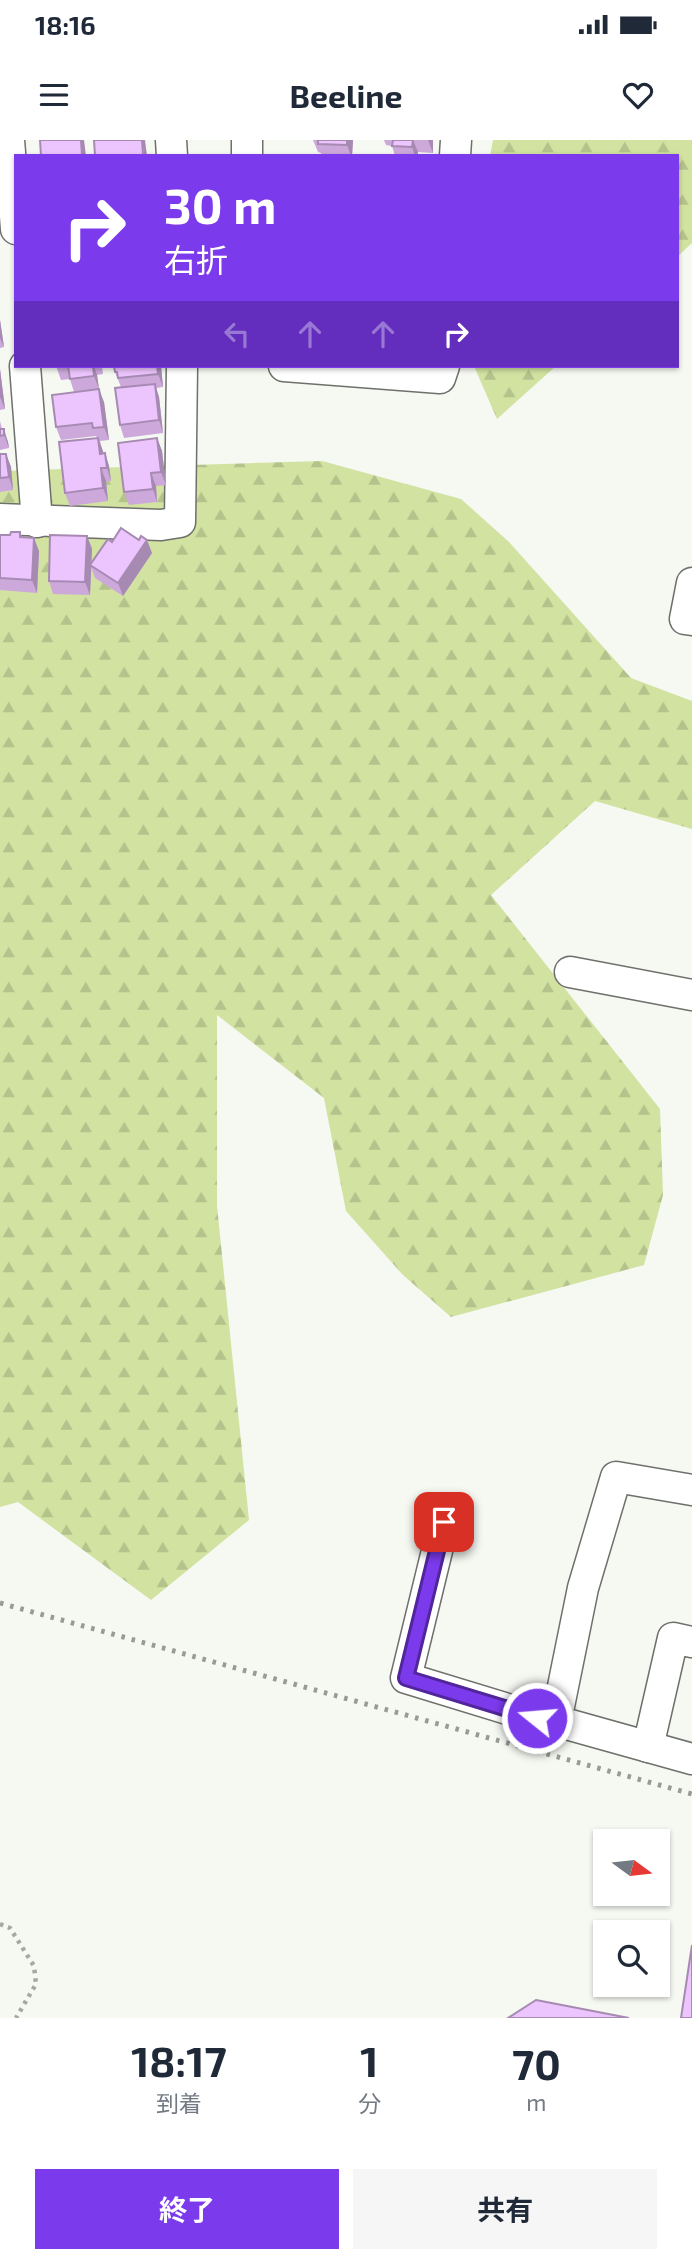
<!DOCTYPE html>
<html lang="ja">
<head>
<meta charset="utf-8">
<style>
	body { margin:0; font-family:"Exo 2","Noto Sans JP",sans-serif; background:#f6f6f7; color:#1f2937; height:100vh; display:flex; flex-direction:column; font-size:26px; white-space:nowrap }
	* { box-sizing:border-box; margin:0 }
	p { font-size:23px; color:#747a83 }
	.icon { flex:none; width:38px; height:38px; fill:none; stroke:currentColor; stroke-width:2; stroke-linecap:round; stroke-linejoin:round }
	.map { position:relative; height:1878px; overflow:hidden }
	.drawer { display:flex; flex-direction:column; background:#fff; flex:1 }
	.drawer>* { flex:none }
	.guide { position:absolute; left:14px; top:14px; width:665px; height:214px; border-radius:0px; box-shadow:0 2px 5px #0004; background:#7c3aed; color:#fff; overflow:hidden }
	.needle { width:46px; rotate:105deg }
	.fabs { position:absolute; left:593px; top:1689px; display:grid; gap:14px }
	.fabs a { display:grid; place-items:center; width:77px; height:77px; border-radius:0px; background:#fff; box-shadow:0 2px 5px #0004; font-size:35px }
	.pin { position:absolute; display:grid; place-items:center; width:60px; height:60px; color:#fff; margin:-30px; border-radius:14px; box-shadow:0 4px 10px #0006 }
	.me { position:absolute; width:77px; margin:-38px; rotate:287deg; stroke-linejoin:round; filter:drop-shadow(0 0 5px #0008) }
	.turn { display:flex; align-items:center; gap:24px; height:147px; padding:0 35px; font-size:32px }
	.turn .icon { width:91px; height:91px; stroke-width:2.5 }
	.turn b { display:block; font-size:49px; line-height:60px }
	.lanes { display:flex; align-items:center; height:66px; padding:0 35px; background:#0003; justify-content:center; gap:35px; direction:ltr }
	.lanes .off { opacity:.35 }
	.eta { display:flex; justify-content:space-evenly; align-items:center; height:119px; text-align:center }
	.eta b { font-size:42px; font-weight:700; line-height:49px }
	.button { display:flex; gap:14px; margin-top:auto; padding:14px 35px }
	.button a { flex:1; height:80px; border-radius:0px; background:#7c3aed; color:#fff; font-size:28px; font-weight:700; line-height:80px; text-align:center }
	.button a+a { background:#f6f6f7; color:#1f2937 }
	.status { display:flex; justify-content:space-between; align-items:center; height:49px; padding:0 35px; background:#fff; direction:ltr }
	.status svg { height:19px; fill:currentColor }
	header { display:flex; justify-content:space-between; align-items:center; height:91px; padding:0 35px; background:#fff; font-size:32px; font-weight:700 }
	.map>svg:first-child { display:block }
	.forest { fill:url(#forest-firs) }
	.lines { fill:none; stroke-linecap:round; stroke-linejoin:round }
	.minor-casing { stroke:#6e706b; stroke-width:33 }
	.path { stroke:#a6a8a3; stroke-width:4.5; stroke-dasharray:3.5 5; stroke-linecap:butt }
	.minor { stroke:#fff; stroke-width:30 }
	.rail { stroke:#989a96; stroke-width:5; stroke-dasharray:3.5 7; stroke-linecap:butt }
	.wall { fill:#cca9da }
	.shaded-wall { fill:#a68ab2 }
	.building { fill:#edc5fe; stroke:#a68ab2; stroke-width:2 }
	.route-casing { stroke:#51269a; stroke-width:18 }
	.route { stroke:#7c3aed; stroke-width:12 }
</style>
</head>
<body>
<div class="status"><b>18:16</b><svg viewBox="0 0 49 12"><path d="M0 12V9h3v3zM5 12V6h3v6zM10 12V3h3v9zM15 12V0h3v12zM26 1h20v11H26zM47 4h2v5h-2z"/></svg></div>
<header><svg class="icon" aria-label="menu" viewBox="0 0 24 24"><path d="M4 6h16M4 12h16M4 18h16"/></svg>Beeline<svg class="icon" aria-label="heart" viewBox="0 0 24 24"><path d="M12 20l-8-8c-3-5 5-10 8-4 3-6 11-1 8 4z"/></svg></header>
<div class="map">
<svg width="692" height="1878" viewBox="0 0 692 1878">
	<defs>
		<pattern id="forest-firs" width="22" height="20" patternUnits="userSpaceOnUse" patternTransform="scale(1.75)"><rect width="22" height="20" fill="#d1e2a1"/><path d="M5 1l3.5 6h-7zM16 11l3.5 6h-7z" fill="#b4c28b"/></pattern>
	</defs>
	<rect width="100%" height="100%" fill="#f6f8f2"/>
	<g class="forest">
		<path d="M493,0h199v103l-15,14v-101h-187z"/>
		<path d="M474,226h82l-59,53z"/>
		<path d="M322,321l139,38 48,43 122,136 61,23v128l-97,-28 -104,94 169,214 3,86 -19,70 -193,52 -48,-42 -57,-64 -22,-113 -107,-83v191l32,314 -98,80 -133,-98 -18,5v-1036z"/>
	</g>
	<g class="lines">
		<defs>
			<g id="minor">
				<path d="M9,0l7,89"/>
				<path d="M171,0l1,16"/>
				<path d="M247,0v16"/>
				<path d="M455,16l1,-16"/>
				<path d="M25,226l12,156"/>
				<path d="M284,226l156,12 4,-12"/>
				<path d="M0,379l161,6 19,-3 2,-156"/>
				<path d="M692,443l-7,36 7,1"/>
				<path d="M570,832l122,23"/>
				<path d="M692,1350l-76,-13 -33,111 -27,133 136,38"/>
				<path d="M444,1382l-38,156 131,40 19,3"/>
				<path d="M648,1607l25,-109 19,4"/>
			</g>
		</defs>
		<use href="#minor" class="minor-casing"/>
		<path class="path" d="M0,1784l10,4 24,38 2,18 -20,34"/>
		<use href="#minor" class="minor"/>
		<path class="rail" d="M0,1463l692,191"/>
	</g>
	<g class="wall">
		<path d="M313,0h40l-1,16h-30l-1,-3 -3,-1z"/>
		<path d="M384,0h49v13l-15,-1 -1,4h-22l-3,-10 -6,-1z"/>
		<path d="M0,180l4,27 -4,1z"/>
		<path d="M56,226h46l1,8 -6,1 2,14 -25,3 -4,-13 -9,1z"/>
		<path d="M161,226l2,21 -7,1 3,9 4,36 -39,5 -4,-13 1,-38 -6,-15z"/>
		<path d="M0,229l5,40 -5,1z"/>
		<path d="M104,262l5,38 -9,1 3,12h2l4,13 2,15h-5l2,20 -38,5 -5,-13 32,-55 -1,-2 -35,4 -5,-13z"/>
		<path d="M0,281l2,8 6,13 1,6 -9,2z"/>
		<path d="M157,298l5,13 4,34 -10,1 1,16 -28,3 -5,-13z"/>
		<path d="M0,314h6l5,13 2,23 -13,2z"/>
		<path d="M20,392l2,5 17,14 -2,42 -37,-3v-55h10z"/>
		<path d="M87,396l5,13 -1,15 21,-22 40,11 -29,43 -28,-18 -4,-11 -1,28 -37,-1 -4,-13z"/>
	</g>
	<g class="shaded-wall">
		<path d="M81,0h3l2,16h-4z"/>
		<path d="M142,0h3l2,16h-3z"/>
		<path d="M347,0h6l-1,16h-1l-4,-11z"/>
		<path d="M413,0l5,12 -1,4h-2l-3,-9z"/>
		<path d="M428,0h5v13z"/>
		<path d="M0,180l4,27 -4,-9z"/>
		<path d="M93,226h1l3,9 2,14 -5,-13z"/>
		<path d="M157,226h4l2,21 -5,-13z"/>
		<path d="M0,229l5,40 -5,-12z"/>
		<path d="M155,244l4,13 4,36 -4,-13z"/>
		<path d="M99,249l5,13 5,38 -5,-13z"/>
		<path d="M4,289l4,13 1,6 -5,-13z"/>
		<path d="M98,298l5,13 2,16 -5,-13z"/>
		<path d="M157,298l5,13 4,34 -5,-13z"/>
		<path d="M105,313l4,13 2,15 -4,-13z"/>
		<path d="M6,314l5,13 2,23 -4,-13z"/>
		<path d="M101,328l5,13 2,20 -5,-13z"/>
		<path d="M151,333l5,13 1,16 -4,-13z"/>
		<path d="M87,396l5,13 -2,46 -5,-13z"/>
		<path d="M34,398l5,13 -2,42 -5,-13z"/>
		<path d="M147,400l5,13 -29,43 -5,-13z"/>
	</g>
	<g class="building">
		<path d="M40,0h41l1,16h-41z"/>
		<path d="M94,0h48l1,15 -48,1z"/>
		<path d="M318,0h29v5l-29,-1z"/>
		<path d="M393,0h20l-1,7 -20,-1z"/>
		<path d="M68,226h25l1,10 -24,3z"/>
		<path d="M114,226h43l1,8 -40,4 -1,-6h-2z"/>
		<path d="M155,244l4,36 -39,5 -5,-37z"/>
		<path d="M99,249l5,38 -11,1 -1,-5 -36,4 -4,-32z"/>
		<path d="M0,289h4v6l-4,1z"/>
		<path d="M98,298l2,16 5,-1 2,15h-6l2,20 -38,5 -6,-51z"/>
		<path d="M157,298l4,34 -10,1 2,16 -29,3 -6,-49z"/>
		<path d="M0,314h6l3,23 -9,1z"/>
		<path d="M121,388l18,12 2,-4 6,4 -29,43 -28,-18 18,-26 4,3z"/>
		<path d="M11,392h9v5l14,1 -2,42 -32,-2v-43h10z"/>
		<path d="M50,395l37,1 -2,46 -36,-1z"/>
		<path d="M692,1805v73h-11z"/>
		<path d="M536,1860l93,18h-121z"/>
	</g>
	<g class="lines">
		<defs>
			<path id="route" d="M444,1382l-38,156 131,40"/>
		</defs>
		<use href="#route" class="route-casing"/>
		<use href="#route" class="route"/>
	</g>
</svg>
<div class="fabs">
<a><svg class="needle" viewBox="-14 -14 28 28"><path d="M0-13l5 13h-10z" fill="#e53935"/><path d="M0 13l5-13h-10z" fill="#747a83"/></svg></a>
<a><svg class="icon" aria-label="search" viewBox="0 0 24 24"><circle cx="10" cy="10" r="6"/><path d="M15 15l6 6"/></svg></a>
</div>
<div class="pin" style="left:444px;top:1382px;background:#d93025"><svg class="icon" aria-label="arrive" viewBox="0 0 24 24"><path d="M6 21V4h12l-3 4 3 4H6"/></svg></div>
<svg class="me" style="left:537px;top:1578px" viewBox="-20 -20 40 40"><circle r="17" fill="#7c3aed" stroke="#fff" stroke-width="3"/><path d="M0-11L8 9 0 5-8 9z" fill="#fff"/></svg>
<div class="guide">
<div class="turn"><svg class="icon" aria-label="right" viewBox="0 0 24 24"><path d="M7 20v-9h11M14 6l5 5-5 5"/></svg><div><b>30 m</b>右折</div></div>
<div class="lanes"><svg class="icon off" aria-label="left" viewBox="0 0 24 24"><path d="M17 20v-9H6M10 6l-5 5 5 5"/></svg><svg class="icon off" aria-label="ahead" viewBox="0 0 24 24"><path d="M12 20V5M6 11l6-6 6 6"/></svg><svg class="icon off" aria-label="ahead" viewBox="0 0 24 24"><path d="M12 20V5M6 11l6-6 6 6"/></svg><svg class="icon" aria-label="right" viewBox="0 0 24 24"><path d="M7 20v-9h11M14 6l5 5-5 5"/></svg></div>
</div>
</div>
<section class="drawer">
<div class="eta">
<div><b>18:17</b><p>到着</p></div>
<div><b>1</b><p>分</p></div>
<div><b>70</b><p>m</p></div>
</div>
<div class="button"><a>終了</a><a>共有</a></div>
</section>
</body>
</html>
